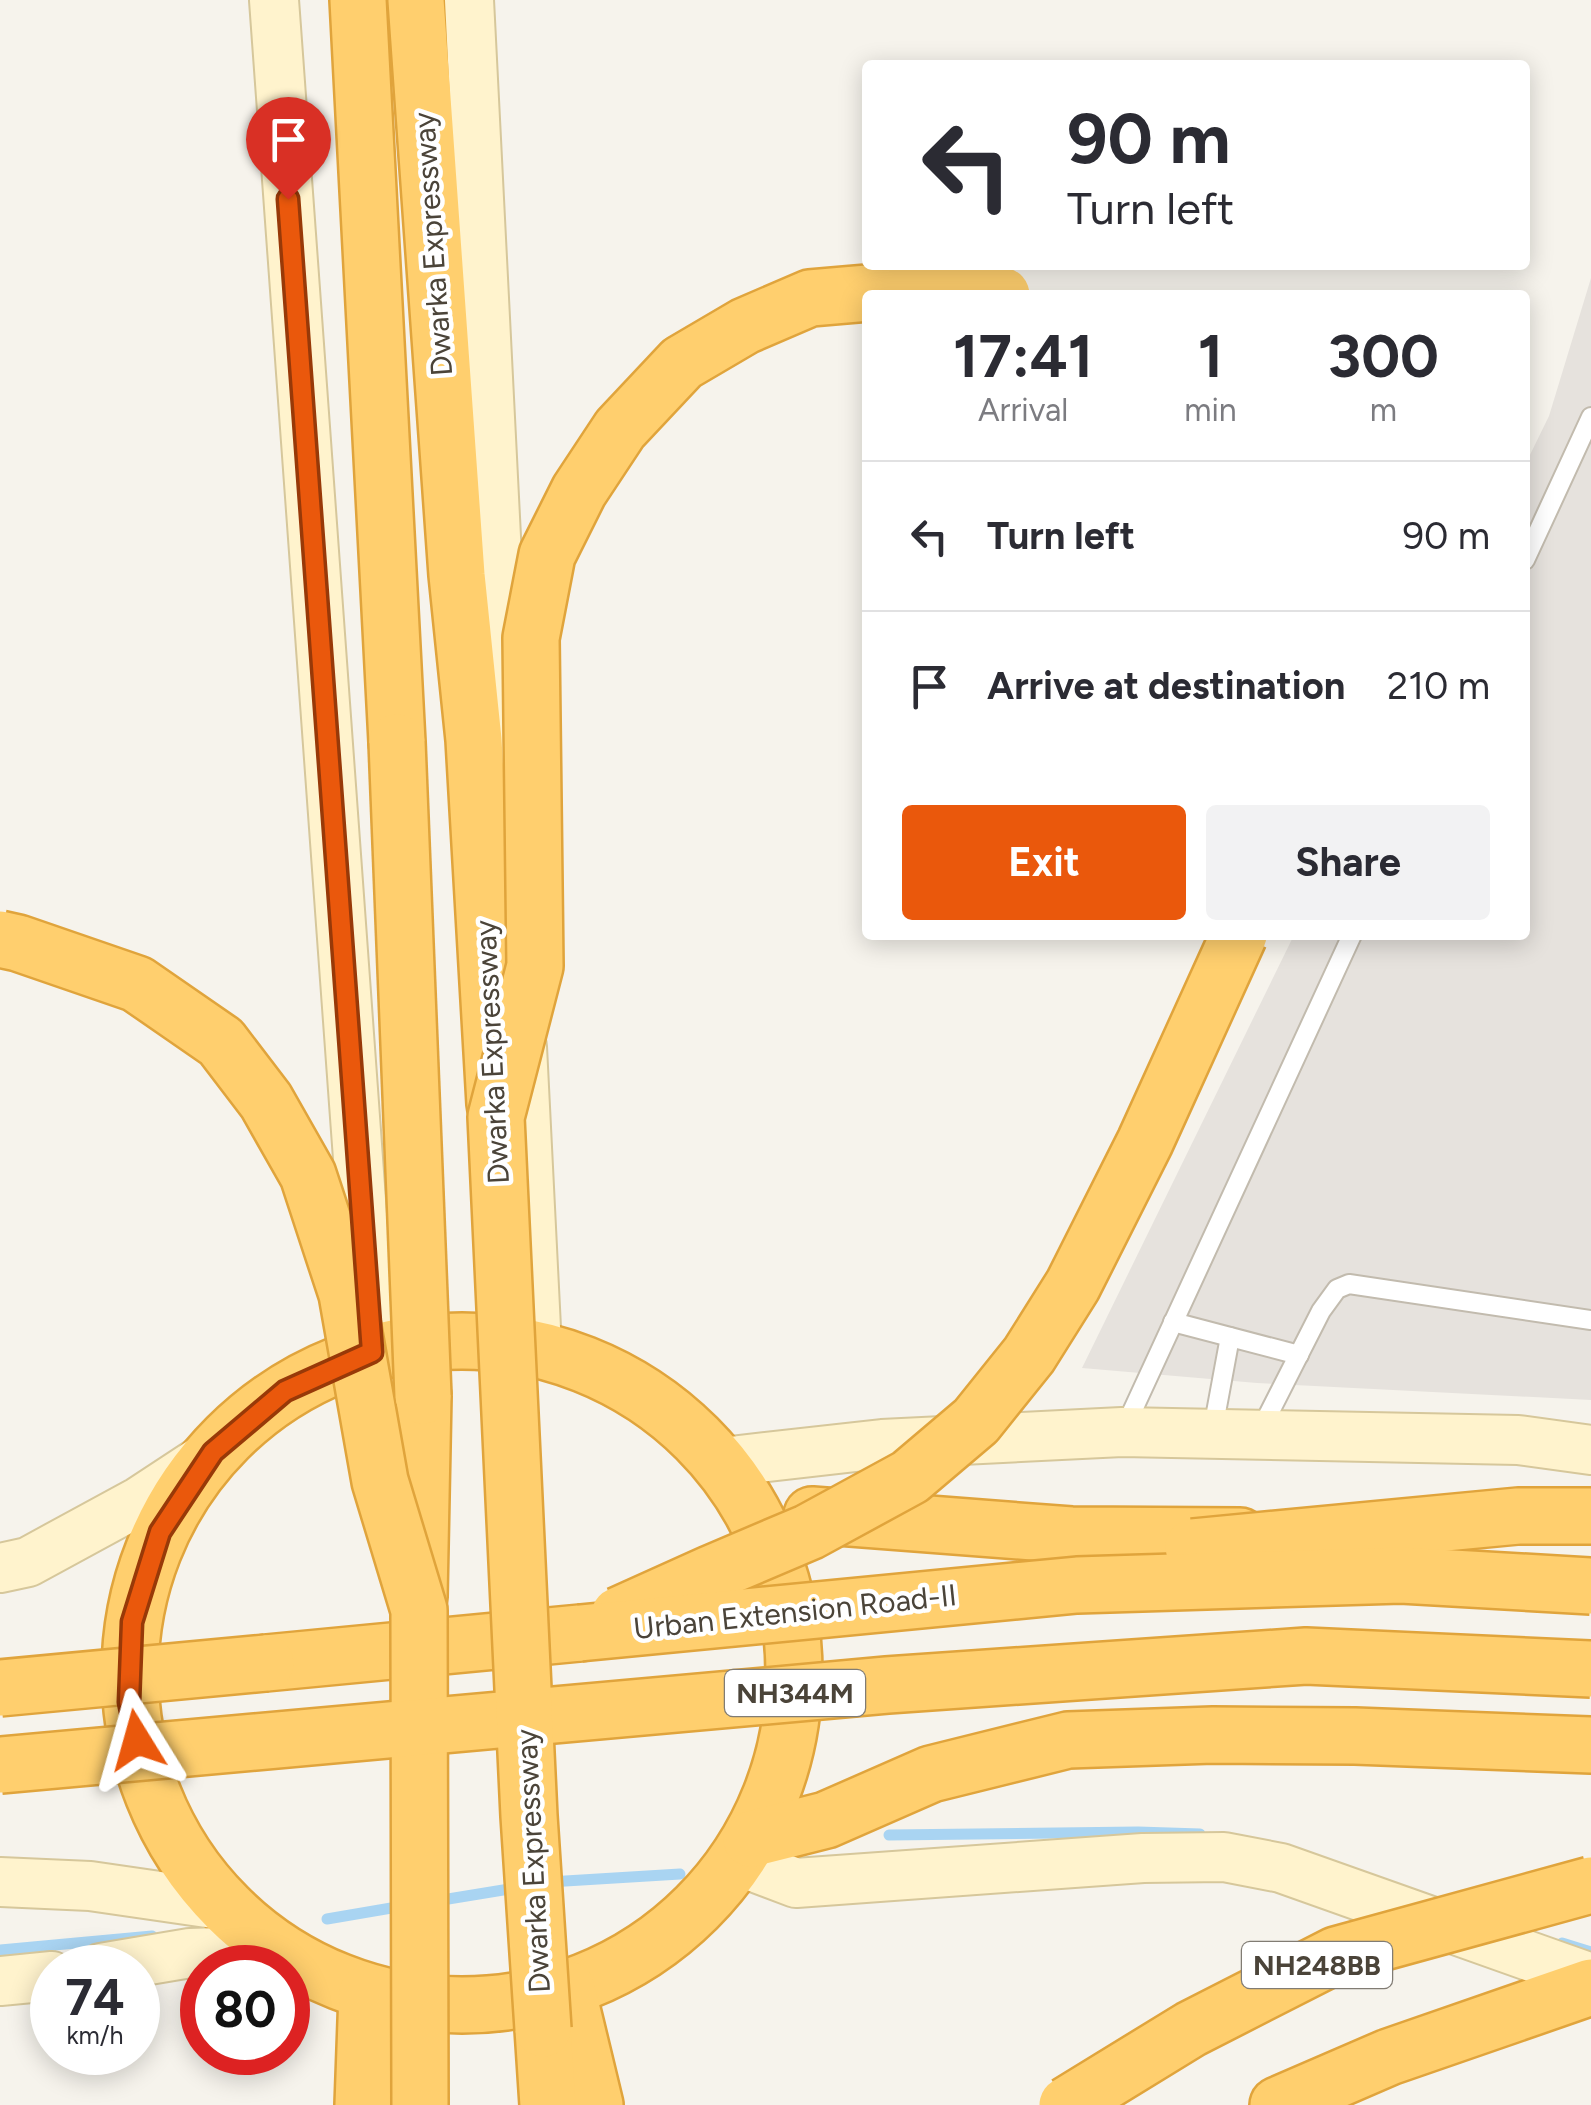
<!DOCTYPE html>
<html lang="en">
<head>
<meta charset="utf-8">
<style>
	body { margin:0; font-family:Figtree,sans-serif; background:#f2f2f3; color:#2b2b33; height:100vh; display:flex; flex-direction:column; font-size:38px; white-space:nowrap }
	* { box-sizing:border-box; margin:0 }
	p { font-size:32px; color:#7c7c81 }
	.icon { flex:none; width:55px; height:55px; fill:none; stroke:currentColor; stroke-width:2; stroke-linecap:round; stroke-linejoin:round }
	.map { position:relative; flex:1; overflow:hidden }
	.details { position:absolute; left:862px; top:290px; width:668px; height:650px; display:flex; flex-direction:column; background:#fff; border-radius:10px; box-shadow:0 5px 25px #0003 }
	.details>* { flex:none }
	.guide { position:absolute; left:862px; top:60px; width:668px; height:210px; border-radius:10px; box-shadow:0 5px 25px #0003; background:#fff; color:#2b2b33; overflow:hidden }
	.speed { position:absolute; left:30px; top:1945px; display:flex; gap:20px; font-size:50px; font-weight:700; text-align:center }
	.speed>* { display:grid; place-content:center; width:130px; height:130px; border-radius:50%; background:#fff; box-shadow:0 5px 25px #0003; line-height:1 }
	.speed small { font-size:25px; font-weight:400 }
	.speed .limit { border:15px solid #d22; background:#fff; color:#111 }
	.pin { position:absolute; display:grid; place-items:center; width:85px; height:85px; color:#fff; margin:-102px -42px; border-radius:50% 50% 50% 0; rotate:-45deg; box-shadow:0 0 10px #0007 }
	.pin .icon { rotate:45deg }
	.me { position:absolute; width:110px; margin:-55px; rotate:352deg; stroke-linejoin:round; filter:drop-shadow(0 0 8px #0008) }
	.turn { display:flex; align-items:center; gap:35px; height:210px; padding:0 40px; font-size:45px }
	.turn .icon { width:130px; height:130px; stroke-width:2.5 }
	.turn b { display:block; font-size:70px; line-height:85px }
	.eta { display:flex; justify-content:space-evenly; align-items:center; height:170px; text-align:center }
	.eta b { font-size:60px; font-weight:700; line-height:70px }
	.action { display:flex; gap:20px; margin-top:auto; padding:20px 40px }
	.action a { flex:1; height:115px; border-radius:10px; background:#ea580c; color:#fff; font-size:40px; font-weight:700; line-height:115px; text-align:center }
	.action a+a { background:#f2f2f3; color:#2b2b33 }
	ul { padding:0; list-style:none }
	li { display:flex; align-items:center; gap:30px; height:150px; padding:0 40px; border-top:2px solid #e1e1e2 }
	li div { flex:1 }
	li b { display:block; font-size:38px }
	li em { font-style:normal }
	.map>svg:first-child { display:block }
	.industrial { fill:#e6e2dd }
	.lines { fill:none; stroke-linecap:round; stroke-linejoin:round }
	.stream { stroke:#a9d4f2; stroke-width:11 }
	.lane-casing { stroke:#c2bbae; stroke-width:22 }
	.secondary-casing { stroke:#d6c79b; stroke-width:52 }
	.highway-casing { stroke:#e0a43c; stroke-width:60 }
	.lane { stroke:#fff; stroke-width:18 }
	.secondary { stroke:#fff3cd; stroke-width:48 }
	.highway { stroke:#ffcf6e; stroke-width:55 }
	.highway-bridge-casing { stroke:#e0a43c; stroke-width:60; stroke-linecap:butt }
	.highway-bridge { stroke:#ffcf6e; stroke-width:55 }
	.route-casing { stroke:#983908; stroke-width:25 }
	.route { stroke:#ea580c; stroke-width:18 }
	.labels { text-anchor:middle; stroke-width:9; stroke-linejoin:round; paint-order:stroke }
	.shield { fill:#fff; stroke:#817c74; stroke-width:2.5 }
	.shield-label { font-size:28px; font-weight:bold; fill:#4b4439 }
	.street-label { font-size:30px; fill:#4b4439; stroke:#fff }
</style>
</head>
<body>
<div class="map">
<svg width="1591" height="2105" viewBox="0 0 1591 2105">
	<rect width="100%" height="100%" fill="#f6f3ec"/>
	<path class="industrial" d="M1591,278v1122l-334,-17 -175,-15 212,-433h231v-470l24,-49z"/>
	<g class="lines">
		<g class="stream">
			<path d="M889,1835l249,-3 62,2"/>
			<path d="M549,1882l131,-8"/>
			<path d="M436,1901l85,-14"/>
			<path d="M327,1919l76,-13"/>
			<path d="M1562,1943l29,9"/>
			<path d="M0,1950l152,-14"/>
		</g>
		<defs>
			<g id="lane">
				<path d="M1525,560l66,-143"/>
				<path d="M1173,1322l126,33"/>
				<path d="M1125,1427l227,-492"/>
				<path d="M1260,1431l61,-120 16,-22 12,-5 242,36"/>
				<path d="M1212,1434l18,-97"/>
			</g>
			<g id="secondary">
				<path d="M274,0l96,1324"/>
				<path d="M469,0l38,756"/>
				<path d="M522,1047l15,301"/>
				<path d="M722,1462l160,-18 240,-12 396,8 73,10"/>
				<path d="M0,1568l28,-6 112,-61 73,-48"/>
				<path d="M735,1860l61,23 347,-25 81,-1 57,11 310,110"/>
				<path d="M0,1882l90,4 131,19"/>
				<path d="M101,1968l89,-15 85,-3"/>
				<path d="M0,1981l52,-5"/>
			</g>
			<g id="highway">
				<path d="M358,0l39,742"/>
				<path d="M416,0l41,575 17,165 21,364"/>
				<circle cx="462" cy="1673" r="332"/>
				<path d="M812,1515l259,20 169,1"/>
				<path d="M419,1597l4,-201"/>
				<path d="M266,1663l314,-30"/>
				<path d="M751,1839l75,-19 105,-46 137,-34 145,-5 142,1 236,9"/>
				<path d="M567,1989l28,116"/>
				<path d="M543,2029l5,76"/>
				<path d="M363,2105l4,-112"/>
				<path d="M1278,2105l111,-48 202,-70"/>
			</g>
		</defs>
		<use href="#lane" class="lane-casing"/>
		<use href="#secondary" class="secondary-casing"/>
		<use href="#highway" class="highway-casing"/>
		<use href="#lane" class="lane"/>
		<use href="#secondary" class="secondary"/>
		<use href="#highway" class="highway"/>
		<defs>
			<g id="highway-bridge">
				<path d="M397,742l26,654"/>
				<path d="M0,939l18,4 119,41 84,58 45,59 42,74 39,119 33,187 39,129 1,495"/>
				<path d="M1193,1547l325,-31h73"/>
				<path d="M619,1615l91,-41 99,-42 101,-55 66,-56 53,-66 44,-70 72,-143 94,-207"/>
				<path d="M580,1633l497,-48 324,-10 190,11"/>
				<path d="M0,1688l266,-25"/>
				<path d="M0,1765l887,-80 419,-29 285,13"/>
				<path d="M543,2029l-14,-213 -33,-699 39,-151 -4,-328 16,-83 32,-64 41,-62 62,-66 63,-37 65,-28 93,-8 99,5"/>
				<path d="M1067,2105l124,-76 145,-74 255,-70"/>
			</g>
		</defs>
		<use href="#highway-bridge" class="highway-bridge-casing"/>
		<use href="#highway-bridge" class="highway-bridge"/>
	</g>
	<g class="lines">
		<defs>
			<path id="route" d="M137,1740l-8,-38 3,-80 28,-90 53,-80 72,-61 87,-39 -84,-1153"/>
		</defs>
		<use href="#route" class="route-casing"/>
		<use href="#route" class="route"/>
	</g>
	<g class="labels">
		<g class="shield">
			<rect x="725" y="1670" width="140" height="46" rx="8"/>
			<rect x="1242" y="1942" width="150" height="46" rx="8"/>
		</g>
		<g class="shield-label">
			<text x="795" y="1703">NH344M</text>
			<text x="1317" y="1975">NH248BB</text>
		</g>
		<g class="street-label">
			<text transform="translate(433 244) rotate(-94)" y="10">Dwarka Expressway</text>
			<text transform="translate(492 1052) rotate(-93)" y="10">Dwarka Expressway</text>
			<text transform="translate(795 1612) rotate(-6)" y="10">Urban Extension Road-II</text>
			<text transform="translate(533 1861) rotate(-93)" y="10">Dwarka Expressway</text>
		</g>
	</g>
</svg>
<div class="speed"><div>74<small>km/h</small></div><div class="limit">80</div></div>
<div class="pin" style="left:288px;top:199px;background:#d93025"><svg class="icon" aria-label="arrive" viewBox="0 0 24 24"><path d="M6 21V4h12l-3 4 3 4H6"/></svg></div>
<svg class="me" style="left:137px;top:1740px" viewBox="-20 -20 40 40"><path d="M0-17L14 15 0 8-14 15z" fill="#ea580c" stroke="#fff" stroke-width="4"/></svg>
<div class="guide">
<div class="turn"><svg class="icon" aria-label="left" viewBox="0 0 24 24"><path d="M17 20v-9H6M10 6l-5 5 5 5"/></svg><div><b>90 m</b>Turn left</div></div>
</div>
<section class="details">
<div class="eta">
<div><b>17:41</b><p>Arrival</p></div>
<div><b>1</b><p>min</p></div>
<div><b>300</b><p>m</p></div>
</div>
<ul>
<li><svg class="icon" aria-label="left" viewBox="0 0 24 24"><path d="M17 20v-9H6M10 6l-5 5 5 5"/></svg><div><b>Turn left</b></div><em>90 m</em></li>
<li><svg class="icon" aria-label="arrive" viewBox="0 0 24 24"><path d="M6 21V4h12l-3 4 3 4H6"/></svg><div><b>Arrive at destination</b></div><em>210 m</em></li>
</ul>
<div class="action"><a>Exit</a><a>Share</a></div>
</section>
</div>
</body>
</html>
